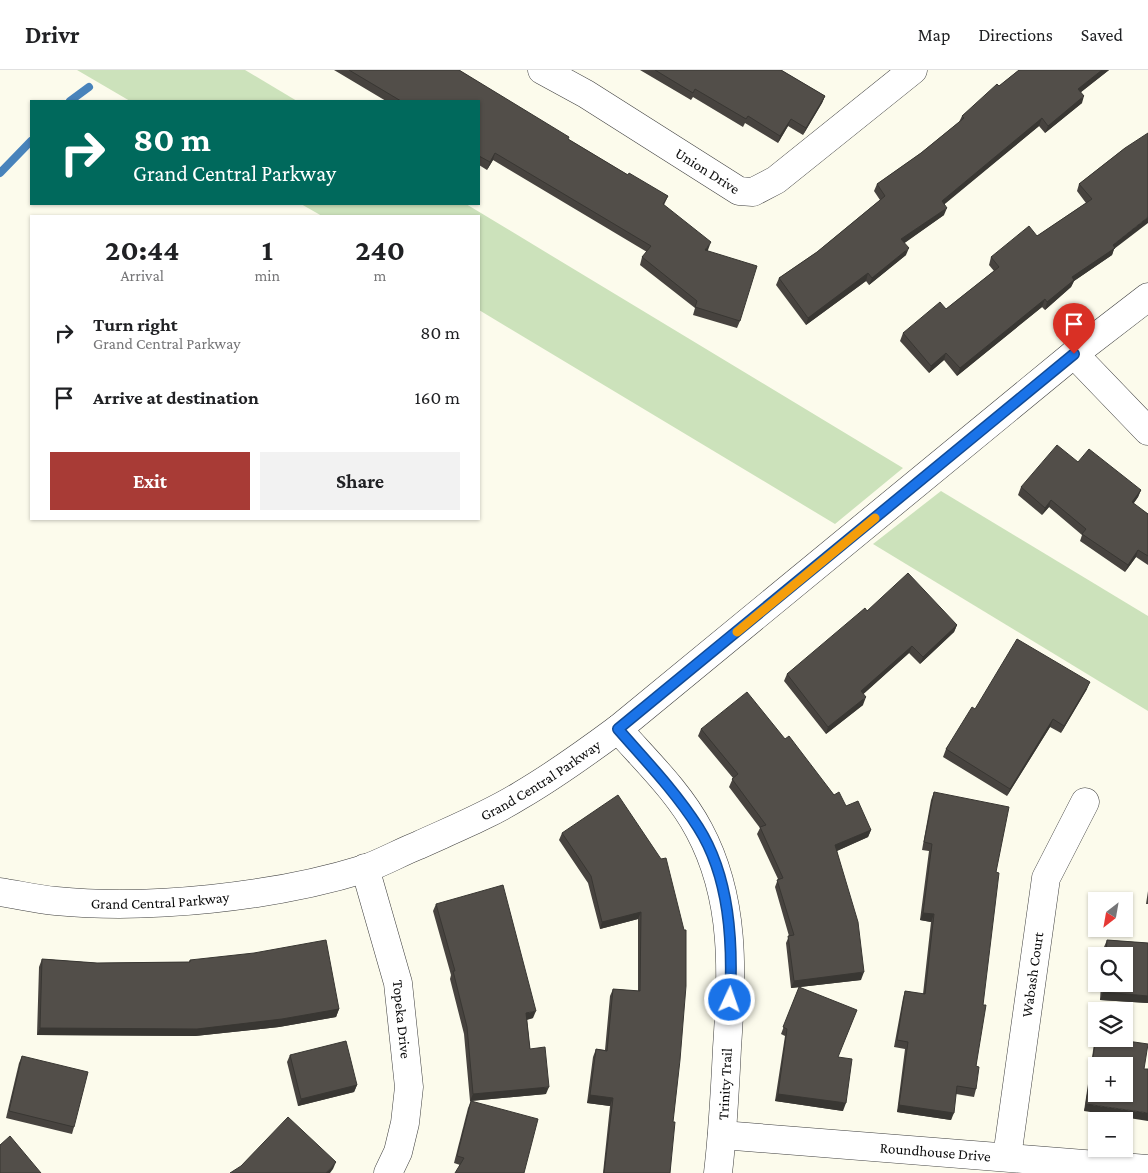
<!DOCTYPE html>
<html lang="en">
<head>
<meta charset="utf-8">
<style>
	body { margin:0; font-family:"Crimson Pro",serif; background:#f2f2f2; color:#202124; height:100vh; display:flex; flex-direction:column; font-size:19px; white-space:nowrap }
	* { box-sizing:border-box; margin:0 }
	p { font-size:16px; color:#757577 }
	.icon { flex:none; width:28px; height:28px; fill:none; stroke:currentColor; stroke-width:2; stroke-linecap:round; stroke-linejoin:round }
	.map { position:relative; flex:1; overflow:hidden }
	.details { position:absolute; left:30px; top:145px; width:450px; height:305px; display:flex; flex-direction:column; background:#fff; border-radius:0px; box-shadow:0 1px 4px #0004 }
	.details>* { flex:none }
	.banner { position:absolute; left:30px; top:30px; width:450px; height:105px; border-radius:0px; box-shadow:0 1px 4px #0004; background:#00695c; color:#fff; overflow:hidden }
	.needle { width:32px; rotate:211deg }
	.controls { position:absolute; left:1088px; top:822px; display:grid; gap:10px }
	.controls a { display:grid; place-items:center; width:45px; height:45px; border-radius:0px; background:#fff; box-shadow:0 1px 4px #0004; font-size:25px }
	.pin { position:absolute; display:grid; place-items:center; width:42px; height:42px; color:#fff; margin:-51px -21px; border-radius:50% 50% 50% 0; rotate:-45deg; box-shadow:0 0 5px #0007 }
	.pin .icon { rotate:45deg }
	.me { position:absolute; width:55px; margin:-28px; rotate:3deg; stroke-linejoin:round; filter:drop-shadow(0 0 4px #0008) }
	.turn { display:flex; align-items:center; gap:18px; height:105px; padding:0 20px; font-size:22px }
	.turn .icon { width:65px; height:65px; stroke-width:2.5 }
	.turn b { display:block; font-size:35px; line-height:42px }
	.eta { display:flex; justify-content:space-evenly; align-items:center; height:85px; text-align:center }
	.eta b { font-size:30px; font-weight:700; line-height:35px }
	.primary-button { display:flex; gap:10px; margin-top:auto; padding:10px 20px }
	.primary-button a { flex:1; height:58px; border-radius:0px; background:#a83b36; color:#fff; font-size:20px; font-weight:700; line-height:58px; text-align:center }
	.primary-button a+a { background:#f2f2f2; color:#202124 }
	ul { padding:0; list-style:none }
	li { display:flex; align-items:center; gap:15px; height:65px; padding:0 20px }
	li div { flex:1 }
	li b { display:block; font-size:19px }
	li em { font-style:normal }
	header { display:flex; align-items:center; gap:30px; box-sizing:border-box; height:70px; padding:0 25px; background:#fff; border-bottom:1px solid #e0e0e0 }
	header strong { font-size:24px }
	nav { display:flex; gap:28px; margin-inline-start:auto; font-size:18px }
	.map>svg:first-child { display:block }
	.green { fill:#cce2bb }
	.lines { fill:none; stroke-linecap:round; stroke-linejoin:round }
	.stream { stroke:#4883bb; stroke-width:8 }
	.minor-casing { stroke:#3e3e3e; stroke-width:29 }
	.minor { stroke:#fff; stroke-width:28 }
	.wall { fill:#47433f }
	.shaded-wall { fill:#393733 }
	.building { fill:#524e49; stroke:#393733; fill-rule:evenodd }
	.route-casing { stroke:#114b97; stroke-width:12 }
	.route { stroke:#1a73e8; stroke-width:9 }
	.slow { stroke:#f59e0b; stroke-width:9 }
	.labels { text-anchor:middle; stroke-width:5; stroke-linejoin:round; paint-order:stroke }
	.street-label { font-size:15px; fill:#0b0b0b; stroke:#fff }
</style>
</head>
<body>
<header>
<strong>Drivr</strong>
<nav><a>Map</a><a>Directions</a><a>Saved</a></nav>
</header>
<div class="map">
<svg width="1148" height="1103" viewBox="0 0 1148 1103">
	<rect width="100%" height="100%" fill="#fcfbec"/>
	<g class="green">
		<path d="M77,0h168l52,31h-167z"/>
		<path d="M301,134h165l437,264 -68,56 -356,-214v-94h-157z"/>
		<path d="M941,421l207,125v95l-275,-167z"/>
	</g>
	<g class="lines">
		<g class="stream">
			<path d="M70,31l19,-14"/>
			<path d="M0,103l31,-32"/>
		</g>
		<defs>
			<g id="minor">
				<path id="s1" d="M542,0l44,24 153,97 14,1 23,-12 137,-110"/>
				<path d="M1074,284l74,77"/>
				<path d="M618,659c28,32 61,63 81,101 37,69 33,143 28,218 -2,42 -4,83 -9,125"/>
				<path id="s2" d="M365,798l33,115 11,104 -4,36 -7,29 -10,21"/>
				<path id="s3" d="M0,822c19,3 37,7 56,9 93,9 218,-4 308,-32 18,-6 37,-17 55,-24 35,-16 70,-30 102,-50 34,-20 66,-43 97,-66l456,-375 74,-57"/>
				<path id="s4" d="M722,1065l426,34"/>
				<path id="s5" d="M1007,1087l39,-279 39,-76"/>
			</g>
		</defs>
		<use href="#minor" class="minor-casing"/>
		<use href="#minor" class="minor"/>
	</g>
	<g class="wall">
		<path d="M334,0h125l109,69 60,36 40,21 -4,9 44,45 -1,1 33,70 -3,7 -44,-13 2,-7 -55,-43 2,-8 5,-5 -154,-92 -6,10 -8,-5v-64h-93z"/>
		<path d="M640,0h141l44,26 -3,7 -19,32 -15,-9 -10,17 -33,-20 -2,4 -50,-30 -2,3z"/>
		<path d="M1019,0h90l-28,22 1,11 -37,30 -6,-7 -95,78v11l-40,28 2,12 -37,30 -3,-4 -60,44 -30,-40 3,-7 38,-26 63,-52 -6,-9 3,-7 44,-31 38,-31 3,-6z"/>
		<path d="M1125,78l-11,101 -2,6 -38,26 -3,6 -26,23 -3,-3 -85,69 -13,-16 -15,13 -29,-32 3,-8 43,-24 48,-38 -5,-6 2,-8 46,-21 49,-33 -9,-12 2,-7z"/>
		<path d="M1078,392l63,28 -3,7 -5,7 15,10v51l-12,-8 -11,15 -45,-31 2,-6 -33,-28 -7,8 -24,-20 3,-8z"/>
		<path d="M867,541l90,14 -3,7 -34,32 -11,-11 -46,41v11l-37,29 -42,-53 3,-7z"/>
		<path d="M1087,619l-26,44 -11,-6 -43,69 -64,-39 3,-8 29,-40z"/>
		<path d="M701,659l84,10 49,56 37,35 -3,7 -31,14 24,129 -70,8 -5,-45 3,-7 -14,-49 3,-8 -21,-45 3,-6 -31,-41 4,-9 -35,-42z"/>
		<path d="M934,722l62,80 -20,194v23l-2,8 -18,-3 -5,26 -54,-8 8,-63 -11,-2 9,-49 2,-7 18,3 8,-72 -11,-2 9,-69 -7,-1 9,-50z"/>
		<path d="M562,763l99,26 12,263 -3,51h-67l7,-67 -23,-3 6,-46 3,-8 9,1 5,-54 3,-7 25,2v-72l-38,10 -12,-46 -29,-43z"/>
		<path d="M1148,821v13h-2z"/>
		<path d="M436,834l97,114 -6,2 3,29 16,45 -76,7 -6,-67 -14,-55 1,-4 -18,-64z"/>
		<path d="M1107,870l41,3v60l-48,-3 1,-16h23v-28h-20v-9z"/>
		<path d="M42,889l55,4 92,-1 1,-2 149,49 -3,8 -57,10 -84,9 -158,-1 2,-68z"/>
		<path d="M799,917l39,70 5,54 -68,-10 10,-65 -4,-2z"/>
		<path d="M1096,967l48,32 -60,42 10,-67z"/>
		<path d="M290,985l67,30 -3,7 -56,14 -11,-44z"/>
		<path d="M22,986l52,71 -2,7 -66,-16 13,-55z"/>
		<path d="M471,1031l53,72 -64,-8 -6,-2 14,-55z"/>
	</g>
	<g class="shaded-wall">
		<path d="M1102,0h7l-33,26 2,-7z"/>
		<path d="M825,26l-3,7 -19,32 3,-7z"/>
		<path d="M1084,26l-2,7 -37,30 3,-7z"/>
		<path d="M1042,48l-3,8 -99,82 2,-7z"/>
		<path d="M791,49l-3,7 -10,17 2,-7z"/>
		<path d="M495,83l-2,7 -6,10 3,-8z"/>
		<path d="M947,138l-3,7 -45,32 2,-8z"/>
		<path d="M1148,147v6l-34,26 -2,6 -38,26 -3,6 -26,23 2,-8 25,-25z"/>
		<path d="M711,172l-3,8 -6,8 3,-8z"/>
		<path d="M909,178l-3,7 -37,30 3,-7z"/>
		<path d="M868,203l-2,8 -60,44 2,-7z"/>
		<path d="M1045,229l-3,8 -85,69 3,-8z"/>
		<path d="M946,283l-2,7 -15,13 2,-7z"/>
		<path d="M1141,420l-3,7 -9,13 3,-8z"/>
		<path d="M1051,430l-2,7 -7,8 3,-7z"/>
		<path d="M1138,480l-2,7 -11,15 3,-7z"/>
		<path d="M957,555l-3,7 -34,32 3,-7z"/>
		<path d="M912,576l-3,7 -51,46 3,-8z"/>
		<path d="M1090,612l-3,7 -26,44 3,-7z"/>
		<path d="M866,627l-3,8 -37,29 2,-7z"/>
		<path d="M1053,649l-3,8 -43,69 3,-7z"/>
		<path d="M871,760l-3,7 -36,16 3,-8z"/>
		<path d="M641,842l-3,7 -38,10 2,-7z"/>
		<path d="M923,843l11,1 -3,8 -11,-2z"/>
		<path d="M864,902l-3,8 -70,8 3,-7z"/>
		<path d="M1103,922l45,4v7l-48,-3z"/>
		<path d="M339,939l-3,8 -57,10 -84,9 -158,-1 3,-7z"/>
		<path d="M536,941l-3,7 -9,2 2,-7z"/>
		<path d="M357,1015l-3,7 -56,14 3,-7z"/>
		<path d="M549,1017l-3,7 -76,7 3,-7z"/>
		<path d="M778,1024l68,9 -3,8 -68,-10z"/>
		<path d="M590,1025l23,3 -3,8 -23,-3z"/>
		<path d="M1086,1034l62,9v8l-64,-10z"/>
		<path d="M899,1035l55,8 -3,7 -54,-8z"/>
		<path d="M336,1092l-3,7 -3,4h-4z"/>
	</g>
	<g class="building">
		<path d="M349,0h110l110,67 -1,2 60,36 1,-2 39,23 -5,8 48,38 -6,8 52,16 -17,55 -45,-14 2,-6 -55,-44 9,-11 -156,-93 -5,9 -11,-6v-55h-78z"/>
		<path d="M655,0h126l44,26 -19,32 -15,-9 -11,17 -32,-20 -2,3 -51,-30 -2,4z"/>
		<path d="M1019,0h83l-24,19 6,7 -36,30 -6,-8 -100,83 5,7 -46,31 8,9 -37,30 -4,-5 -60,45 -29,-40 38,-26 68,-56 -8,-12 44,-31 43,-35 -2,-2 35,-32 2,2z"/>
		<path d="M1148,63v84l-35,28 2,3 -43,29 2,3 -27,22 -2,-3 -85,69 -14,-15 -15,13 -28,-33 37,-31 6,7 53,-42 -8,-10 38,-31 8,10 55,-37 -13,-15 46,-36z"/>
		<path d="M1057,375l21,17 11,-13 52,41 -9,12 16,12v42l-10,-6 -10,15 -46,-31 4,-5 -35,-29 -6,8 -24,-21z"/>
		<path d="M908,503l49,52 -34,32 -11,-11 -51,45 5,6 -38,30 -41,-53 78,-66 2,3z"/>
		<path d="M1017,569l73,43 -26,44 -11,-7 -43,70 -64,-40 26,-42 3,2z"/>
		<path d="M747,622l38,47 4,-3 45,59 5,-3 7,14 12,-5 13,29 -36,15 23,77 6,50 -70,9 -6,-45 6,-1 -17,-55 6,-2 -23,-51 6,-2 -34,-46 6,-5 -37,-45z"/>
		<path d="M934,722l75,15 -13,65 3,1 -16,132h3l-10,61 3,1 -3,22 -19,-3 -3,27 -55,-8 9,-63 -11,-2 8,-49 20,3 9,-80 -11,-1 9,-69 -8,-2z"/>
		<path d="M618,725l43,64 5,-1 18,72h2v56l-6,74 -7,62h2l-5,51h-66l9,-75 -23,-3 6,-46 11,2 6,-62 27,2 1,-79 -39,10 -11,-46 -29,-43z"/>
		<path d="M503,815l33,126 -10,2 4,36 15,-2 4,40 -76,7 -6,-67 -14,-56h2l-19,-67z"/>
		<path d="M326,870l13,69 -57,10 -85,10 -157,-1 2,-69 55,4 93,-1v-2l64,-7z"/>
		<path d="M1107,870l41,3v53l-45,-4v-8h21v-28h-18z"/>
		<path d="M799,917l58,23 -19,47 14,2 -6,44 -68,-9 9,-65 -4,-2z"/>
		<path d="M1096,967v2h17l35,5 -4,25h4v44l-62,-9zM1096,996h28v28h-28z"/>
		<path d="M346,971l11,44 -56,14 -11,-44z"/>
		<path d="M22,986l66,16 -14,55 -65,-16z"/>
		<path d="M471,1031l67,18 -14,54h-69l9,-15 -7,-2z"/>
		<path d="M288,1047l48,45 -10,11h-96l11,-7z"/>
		<path d="M10,1066l31,37h-41v-28z"/>
	</g>
	<g class="lines">
		<defs>
			<path id="route" d="M730,930c3,-57 0,-123 -32,-173 -23,-36 -52,-66 -80,-98l456,-375"/>
		</defs>
		<use href="#route" class="route-casing"/>
		<use href="#route" class="route"/>
		<path class="slow" d="M737,562l138,-114"/>
	</g>
	<g class="labels">
		<g class="street-label">
			<text dy="5" stroke="none"><textPath href="#s1" startOffset="194">Union Drive</textPath></text>
			<text dy="5" stroke="none"><textPath href="#s3" startOffset="566">Grand Central Parkway</textPath></text>
			<text dy="5" stroke="none"><textPath href="#s3" startOffset="161">Grand Central Parkway</textPath></text>
			<text dy="5" stroke="none"><textPath href="#s5" startOffset="184">Wabash Court</textPath></text>
			<text dy="5" stroke="none"><textPath href="#s2" startOffset="156">Topeka Drive</textPath></text>
			<text transform="translate(725 1014) rotate(-87)" y="5">Trinity Trail</text>
			<text dy="5" stroke="none"><textPath href="#s4" startOffset="214">Roundhouse Drive</textPath></text>
		</g>
	</g>
</svg>
<div class="controls">
<a><svg class="needle" viewBox="-14 -14 28 28"><path d="M0-13l5 13h-10z" fill="#e53935"/><path d="M0 13l5-13h-10z" fill="#757577"/></svg></a>
<a><svg class="icon" aria-label="search" viewBox="0 0 24 24"><circle cx="10" cy="10" r="6"/><path d="M15 15l6 6"/></svg></a>
<a><svg class="icon" aria-label="layers" viewBox="0 0 24 24"><path d="M12 4l9 5-9 5-9-5zM3 14l9 5 9-5"/></svg></a>
<a>+</a>
<a>−</a>
</div>
<div class="pin" style="left:1074px;top:284px;background:#d93025"><svg class="icon" aria-label="arrive" viewBox="0 0 24 24"><path d="M6 21V4h12l-3 4 3 4H6"/></svg></div>
<svg class="me" style="left:730px;top:930px" viewBox="-20 -20 40 40"><circle r="17" fill="#1a73e8" stroke="#fff" stroke-width="3"/><path d="M0-11L8 9 0 5-8 9z" fill="#fff"/></svg>
<div class="banner">
<div class="turn"><svg class="icon" aria-label="right" viewBox="0 0 24 24"><path d="M7 20v-9h11M14 6l5 5-5 5"/></svg><div><b>80 m</b>Grand Central Parkway</div></div>
</div>
<section class="details">
<div class="eta">
<div><b>20:44</b><p>Arrival</p></div>
<div><b>1</b><p>min</p></div>
<div><b>240</b><p>m</p></div>
</div>
<ul>
<li><svg class="icon" aria-label="right" viewBox="0 0 24 24"><path d="M7 20v-9h11M14 6l5 5-5 5"/></svg><div><b>Turn right</b><p>Grand Central Parkway</p></div><em>80 m</em></li>
<li><svg class="icon" aria-label="arrive" viewBox="0 0 24 24"><path d="M6 21V4h12l-3 4 3 4H6"/></svg><div><b>Arrive at destination</b></div><em>160 m</em></li>
</ul>
<div class="primary-button"><a>Exit</a><a>Share</a></div>
</section>
</div>
</body>
</html>
